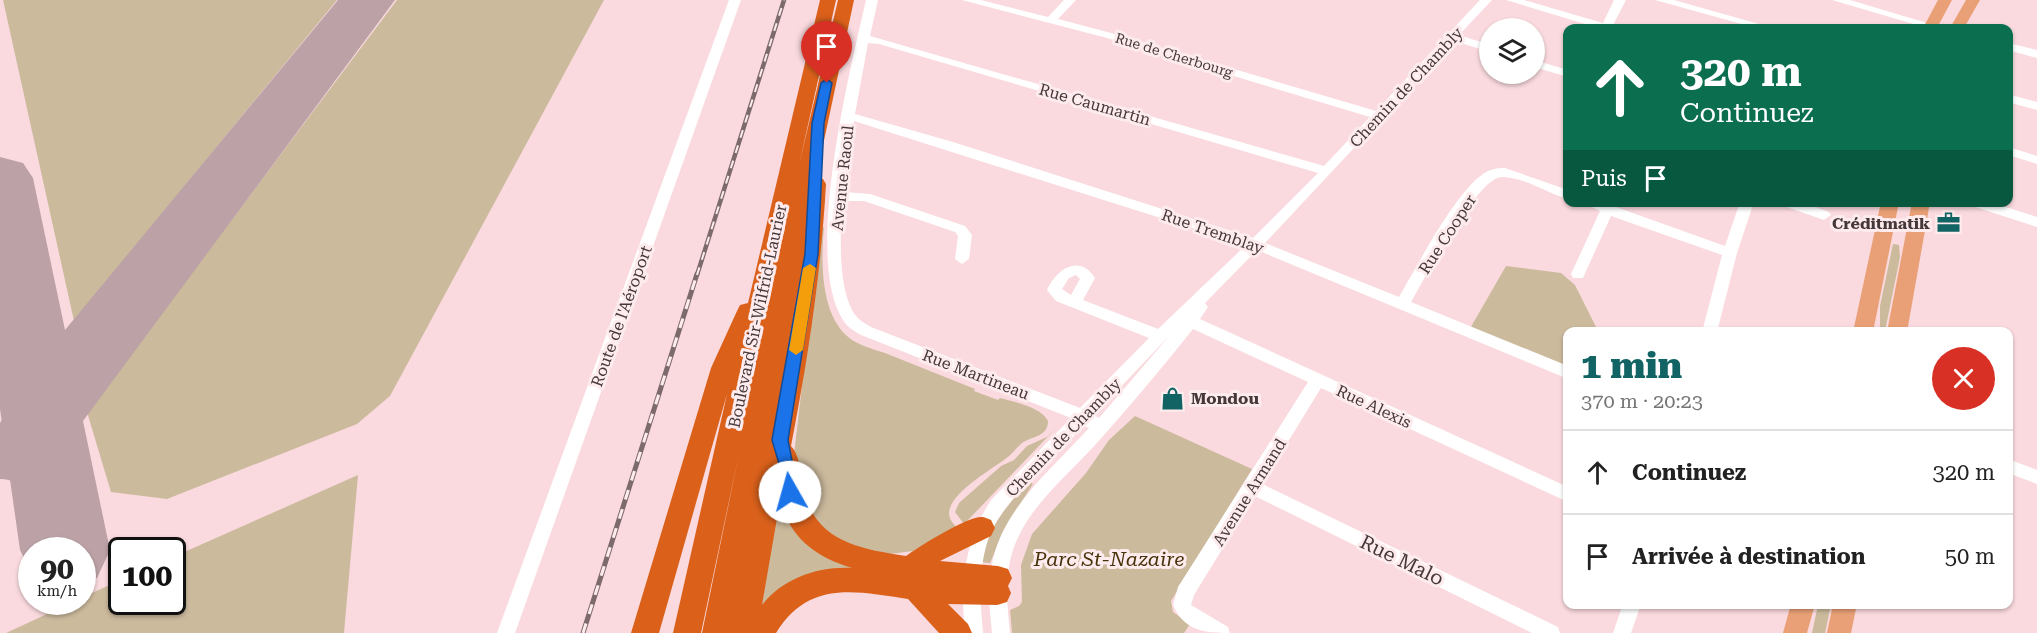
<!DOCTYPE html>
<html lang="fr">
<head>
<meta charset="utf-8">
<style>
	body { margin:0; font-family:"Roboto Serif",serif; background:#f6f6f6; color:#222; height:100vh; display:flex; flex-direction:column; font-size:22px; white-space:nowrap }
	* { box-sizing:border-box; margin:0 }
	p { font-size:20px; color:#767676 }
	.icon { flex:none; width:33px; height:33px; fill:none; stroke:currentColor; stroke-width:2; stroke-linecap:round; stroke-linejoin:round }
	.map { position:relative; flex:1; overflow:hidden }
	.drawer { position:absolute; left:1563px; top:327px; width:450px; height:282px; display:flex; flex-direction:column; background:#fff; border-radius:12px; box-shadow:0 2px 4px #0004 }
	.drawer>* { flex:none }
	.hud { position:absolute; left:1563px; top:24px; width:450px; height:183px; border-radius:12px; box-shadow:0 2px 4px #0004; background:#0b6e4f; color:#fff; overflow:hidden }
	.fabs { position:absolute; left:1479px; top:18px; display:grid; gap:12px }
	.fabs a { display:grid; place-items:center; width:66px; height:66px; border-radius:50%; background:#fff; box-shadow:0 2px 4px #0004; font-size:30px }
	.speed { position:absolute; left:18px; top:537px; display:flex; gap:12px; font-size:30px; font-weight:700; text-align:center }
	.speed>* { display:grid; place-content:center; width:78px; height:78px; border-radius:50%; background:#fff; box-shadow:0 2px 4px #0004; line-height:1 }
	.speed small { font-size:15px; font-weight:400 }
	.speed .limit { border:3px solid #111; border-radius:9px; background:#fff; color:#111 }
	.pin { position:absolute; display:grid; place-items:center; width:51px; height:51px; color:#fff; margin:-62px -26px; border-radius:50% 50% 50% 0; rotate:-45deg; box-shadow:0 0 6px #0007 }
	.pin .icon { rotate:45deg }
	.me { position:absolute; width:66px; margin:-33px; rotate:353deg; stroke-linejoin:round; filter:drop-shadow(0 0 4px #0008) }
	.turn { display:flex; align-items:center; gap:21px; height:126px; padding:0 18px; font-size:27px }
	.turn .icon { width:78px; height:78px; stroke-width:2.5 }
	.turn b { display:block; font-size:42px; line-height:51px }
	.then { display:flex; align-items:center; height:57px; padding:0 18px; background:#0003; gap:12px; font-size:22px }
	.round { display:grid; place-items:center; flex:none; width:63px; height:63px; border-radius:32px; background:#f6f6f6 }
	.headline { display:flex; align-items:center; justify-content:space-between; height:102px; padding:0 18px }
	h1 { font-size:36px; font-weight:800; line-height:45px; color:#126363 }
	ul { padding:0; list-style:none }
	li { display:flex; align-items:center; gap:18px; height:84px; padding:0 18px; border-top:2px solid #e0e0e0 }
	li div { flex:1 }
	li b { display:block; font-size:22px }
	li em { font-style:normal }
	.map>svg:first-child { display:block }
	.green { fill:#ccba9d }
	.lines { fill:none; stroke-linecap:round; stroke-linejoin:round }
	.taxiway { fill:#bca2a6; fill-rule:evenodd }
	.runway { fill:#bca2a6; fill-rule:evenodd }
	.minor { fill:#fff; fill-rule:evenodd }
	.major { fill:#e9a076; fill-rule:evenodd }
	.highway { fill:#db611b; fill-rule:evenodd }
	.rail-far1-casing { stroke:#7d6a6d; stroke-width:4.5 }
	.rail-casing { stroke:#7d6a6d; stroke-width:5 }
	.rail-far1 { stroke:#feebed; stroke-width:2; stroke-dasharray:8; stroke-linecap:butt }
	.rail { stroke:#feebed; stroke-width:3; stroke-dasharray:10; stroke-linecap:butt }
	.route { fill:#1a73e8; stroke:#114b97; stroke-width:1.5 }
	.slow { fill:#f59e0b }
	.labels { text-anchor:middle; stroke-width:6; stroke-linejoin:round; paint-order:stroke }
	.far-street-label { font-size:14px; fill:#45383a; stroke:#feebed }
	.street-label { font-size:16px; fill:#45383a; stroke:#feebed }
	.poi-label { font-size:16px; font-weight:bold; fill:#45383a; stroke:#feebed; text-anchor:end }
	.near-park-label { font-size:20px; font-style:italic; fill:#47320a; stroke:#feebed }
	.near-street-label { font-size:20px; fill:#45383a; stroke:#feebed }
</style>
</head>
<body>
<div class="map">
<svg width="2037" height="633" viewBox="0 0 2037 633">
	<rect width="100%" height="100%" fill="#fadade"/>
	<g class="green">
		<path d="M3,0h334l-263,321z"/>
		<path d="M397,0h207l-214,396 -33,28 -190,75 -56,-7 -24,-80z"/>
		<path d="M824,227c-3,33 -4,85 23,109 10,9 26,13 38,17 30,12 60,24 90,36l-1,2 24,9 2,-2c15,4 41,9 48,23 0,16 -16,15 -26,22 -5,4 -8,9 -13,13 -16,13 -52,32 -59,52 -3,9 2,15 8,20l-45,23 -23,3h-12l-57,-21 -29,-61 28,-242z"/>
		<path d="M1893,244l6,1 1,12 -15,74h-5v-25z"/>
		<path d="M1506,266l55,7 14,12 23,46 -30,1 -1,41 -99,-41z"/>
		<path d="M1135,416l117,53 -81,132 2,11 17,12 -6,9h-172l-2,-23 9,-4 3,-4 -1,-37 11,-31 54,-61 23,-33z"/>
		<path d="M1058,426l-89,93 -5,5 -9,-12 4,-9 42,-37 13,-6 13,-14 20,-9z"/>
		<path d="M358,475l-14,158h-338l67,-31h9l1,-5 38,-17 1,22h50l1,-45z"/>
		<path d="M1029,481l4,3 -27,42 -16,37 -10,-1c8,-34 26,-56 49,-81z"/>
		<path d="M785,491l84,84 -101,35 -8,-6 11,-93z"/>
		<path d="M1818,605h13l-6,28h-13z"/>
	</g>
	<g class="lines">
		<path class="taxiway" d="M30,337l11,4 8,21 9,-1 28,-15 11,4 5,8c-10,17 -32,26 -51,28l2,4 -26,48 -13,14c22,5 47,14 57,35l-5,10c-26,9 -38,-17 -66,-18v-56l26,-42 3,-1c-11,-6 -12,-20 -14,-31l4,-8z"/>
		<path class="runway" d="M338,0h57l-312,421 27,129 -13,28 -15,5v-33h-50v24l-12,-24 -20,-141v-252l23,6 10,15 32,152z"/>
		<g class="minor">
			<path d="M729,0h12l-226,633h-18z"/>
			<path d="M866,0h12l-8,36 454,130 46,-49 -263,-79 -145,-38h19l67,17 16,-17h12l-18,19 57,15 261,77 104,-111h12l-33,35 31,10v7l-36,-11 -189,202 134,54c18,-31 56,-104 84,-123 7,-5 14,-6 22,-6l63,22v9c-22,-6 -44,-22 -66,-22 -24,-1 -78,103 -91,125l157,64v13l-311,-129 -52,53 3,4 -8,12 368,168v15l-247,-114 -59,96 296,143 2,6h-28l-277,-137 -61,99 -3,10 37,22 2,6c-25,0 -46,-2 -57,-28l5,-18 130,-205 -115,-53c-31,39 -64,78 -97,115 -29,32 -67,62 -82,103 -10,28 -7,58 -4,86h-18c-2,-21 -5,-43 -1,-64 9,-59 60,-99 98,-141l-5,-2c-27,27 -83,77 -95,111 -11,31 -9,64 -6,96h-18c-5,-49 -1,-91 26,-133l80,-82 -210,-83c-7,-4 -14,-8 -18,-15 -40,-61 7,-250 23,-320zM868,43l11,1 439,129 -65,65 -300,-96 -98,-28zM854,121l392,124 -88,84 -75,-29 12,-22c-16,-25 -39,-8 -48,12l9,11 93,37 -69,70 -209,-81c-5,-3 -11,-6 -15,-11 -19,-25 -16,-85 -13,-115h21l91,31 3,4 -3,23 7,5 7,-5 3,-24 -7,-9 -95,-32 -26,-2zM1076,275l4,4 -9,16 -9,-6 7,-11zM1170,335l-71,83 -5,-3z"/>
			<path d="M1506,0h18l79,23 11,-23h12l-13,25 1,3h-16z"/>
			<path d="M1655,0h19l99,28h-17z"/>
			<path d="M1832,0h18l87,26 -2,2h-8z"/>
			<path d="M2008,43l29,7v8l-29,-8z"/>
			<path d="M1534,60l34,10v7l-34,-10z"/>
			<path d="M2008,94l29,8v8l-29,-8z"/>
			<path d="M2008,147l29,9v8l-29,-9z"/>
			<path d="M1581,202h21l123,44 15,-44h14l-17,51 -20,79h-15l20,-77 -111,-39 -28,62h-10l-2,-4 29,-63z"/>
			<path d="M1780,202h22l27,10 2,3 -7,5 -43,-15z"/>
			<path d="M1968,202h22l47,15v10l-68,-22z"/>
			<path d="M2008,459l29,11v14l-29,-11z"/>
			<path d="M1623,604h18l-10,29h-18z"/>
		</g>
		<g class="major">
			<path d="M1938,0h14l-15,28h-14z"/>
			<path d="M1966,0h14l-16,28h-14z"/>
			<path d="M1881,202h18l-26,130h-20z"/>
			<path d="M1912,202h18l-23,130h-20z"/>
			<path d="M1791,604h24l-8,29h-24z"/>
			<path d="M1833,604h24l-6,29h-24z"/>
		</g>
		<path class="highway" d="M820,0h16l-37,165 39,-165h16l-38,178 7,1 3,5c-5,89 -18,175 -35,262 8,8 9,23 11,35 9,59 52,67 104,75 12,-9 62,-40 76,-39 3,0 6,2 9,3l4,8 -4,8 -51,25 58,5 10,3 4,9 -4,8 3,7 -4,9 -10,3 -49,-1 20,20 4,9h-33l-31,-34c-54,-8 -99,-19 -132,34h-74l37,-179 -38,179h-28l54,-239 -68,239h-28l80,-265 26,-57 3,-6 8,-2zM780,501c11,38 36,56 72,67 -33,-2 -69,10 -90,37z"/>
		<defs>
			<path id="rail-far1" d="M697,275l87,-275"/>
			<path id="rail" d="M583,633l114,-359"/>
		</defs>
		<use href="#rail-far1" class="rail-far1-casing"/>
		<use href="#rail" class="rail-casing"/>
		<use href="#rail-far1" class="rail-far1"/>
		<use href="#rail" class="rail"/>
	</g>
	<path class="route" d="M827,79l5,4 -8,40 -6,131 -30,186 10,52 -8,7 -8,-7 -2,-25 -8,-27 33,-186 7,-131 9,-40z"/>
	<path class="slow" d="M810,264l6,4 -13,82 -7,5 -7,-5 14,-82z"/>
	<defs>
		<symbol id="office-bare" viewBox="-9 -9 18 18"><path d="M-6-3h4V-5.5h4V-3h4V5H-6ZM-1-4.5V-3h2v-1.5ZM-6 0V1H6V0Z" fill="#126363" stroke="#feebed" stroke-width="2.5" paint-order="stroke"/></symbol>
		<symbol id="shop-bare" viewBox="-9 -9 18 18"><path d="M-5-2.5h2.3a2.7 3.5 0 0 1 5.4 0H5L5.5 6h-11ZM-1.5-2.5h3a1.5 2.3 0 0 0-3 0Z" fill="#126363" stroke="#feebed" stroke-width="2.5" paint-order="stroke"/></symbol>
	</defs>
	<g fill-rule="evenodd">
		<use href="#office-bare" x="1932" y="206" width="33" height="33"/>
		<use href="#shop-bare" x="1156" y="382" width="33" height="33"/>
	</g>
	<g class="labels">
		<g class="far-street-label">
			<text transform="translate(1174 55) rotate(17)" y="5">Rue de Cherbourg</text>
		</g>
		<g class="street-label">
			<text transform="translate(1406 87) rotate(-47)" y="6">Chemin de Chambly</text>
			<text transform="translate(1095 104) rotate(16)" y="6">Rue Caumartin</text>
			<text transform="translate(842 178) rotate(-84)" y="6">Avenue Raoul</text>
			<text transform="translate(1213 231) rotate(19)" y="6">Rue Tremblay</text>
			<text transform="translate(1447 234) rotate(-57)" y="6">Rue Cooper</text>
			<text transform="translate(621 316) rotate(-70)" y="6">Route de l'Aéroport</text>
			<text transform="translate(757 316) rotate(-78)" y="6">Boulevard Sir-Wilfrid-Laurier</text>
			<text transform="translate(976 374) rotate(21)" y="6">Rue Martineau</text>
			<text transform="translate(1374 406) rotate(25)" y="6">Rue Alexis</text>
			<text transform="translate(1063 437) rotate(-46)" y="6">Chemin de Chambly</text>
			<text transform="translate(1249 492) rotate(-58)" y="6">Avenue Armand</text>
		</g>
		<g class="poi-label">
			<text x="1930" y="229">Créditmatik</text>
			<text x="1191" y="404" text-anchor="start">Mondou</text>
		</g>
		<g class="near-park-label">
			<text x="1109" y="566">Parc St-Nazaire</text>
		</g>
		<g class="near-street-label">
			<text transform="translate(1402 560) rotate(26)" y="7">Rue Malo</text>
		</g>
	</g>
</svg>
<div class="fabs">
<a><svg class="icon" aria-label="layers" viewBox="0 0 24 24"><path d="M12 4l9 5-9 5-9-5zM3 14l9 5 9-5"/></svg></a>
</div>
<div class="speed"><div>90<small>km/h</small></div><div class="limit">100</div></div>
<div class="pin" style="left:827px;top:83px;background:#d93025"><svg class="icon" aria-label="arrive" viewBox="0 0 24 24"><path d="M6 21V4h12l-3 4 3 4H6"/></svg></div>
<svg class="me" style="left:790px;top:492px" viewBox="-20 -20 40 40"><circle r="19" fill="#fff"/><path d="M0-13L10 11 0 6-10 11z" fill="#1a73e8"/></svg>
<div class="hud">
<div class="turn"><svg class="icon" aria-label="ahead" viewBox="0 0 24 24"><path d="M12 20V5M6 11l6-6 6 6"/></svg><div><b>320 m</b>Continuez</div></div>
<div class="then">Puis<svg class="icon" aria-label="arrive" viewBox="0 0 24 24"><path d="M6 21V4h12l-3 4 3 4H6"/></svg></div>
</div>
<section class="drawer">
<div class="headline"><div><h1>1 min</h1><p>370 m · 20:23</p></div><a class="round" style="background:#d93025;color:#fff"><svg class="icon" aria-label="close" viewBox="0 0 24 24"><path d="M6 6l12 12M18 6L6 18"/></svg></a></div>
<ul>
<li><svg class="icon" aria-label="ahead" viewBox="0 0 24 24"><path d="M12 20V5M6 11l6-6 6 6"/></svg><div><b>Continuez</b></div><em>320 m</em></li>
<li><svg class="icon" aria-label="arrive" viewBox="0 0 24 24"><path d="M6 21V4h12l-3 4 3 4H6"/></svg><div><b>Arrivée à destination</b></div><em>50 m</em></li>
</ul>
</section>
</div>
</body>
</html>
